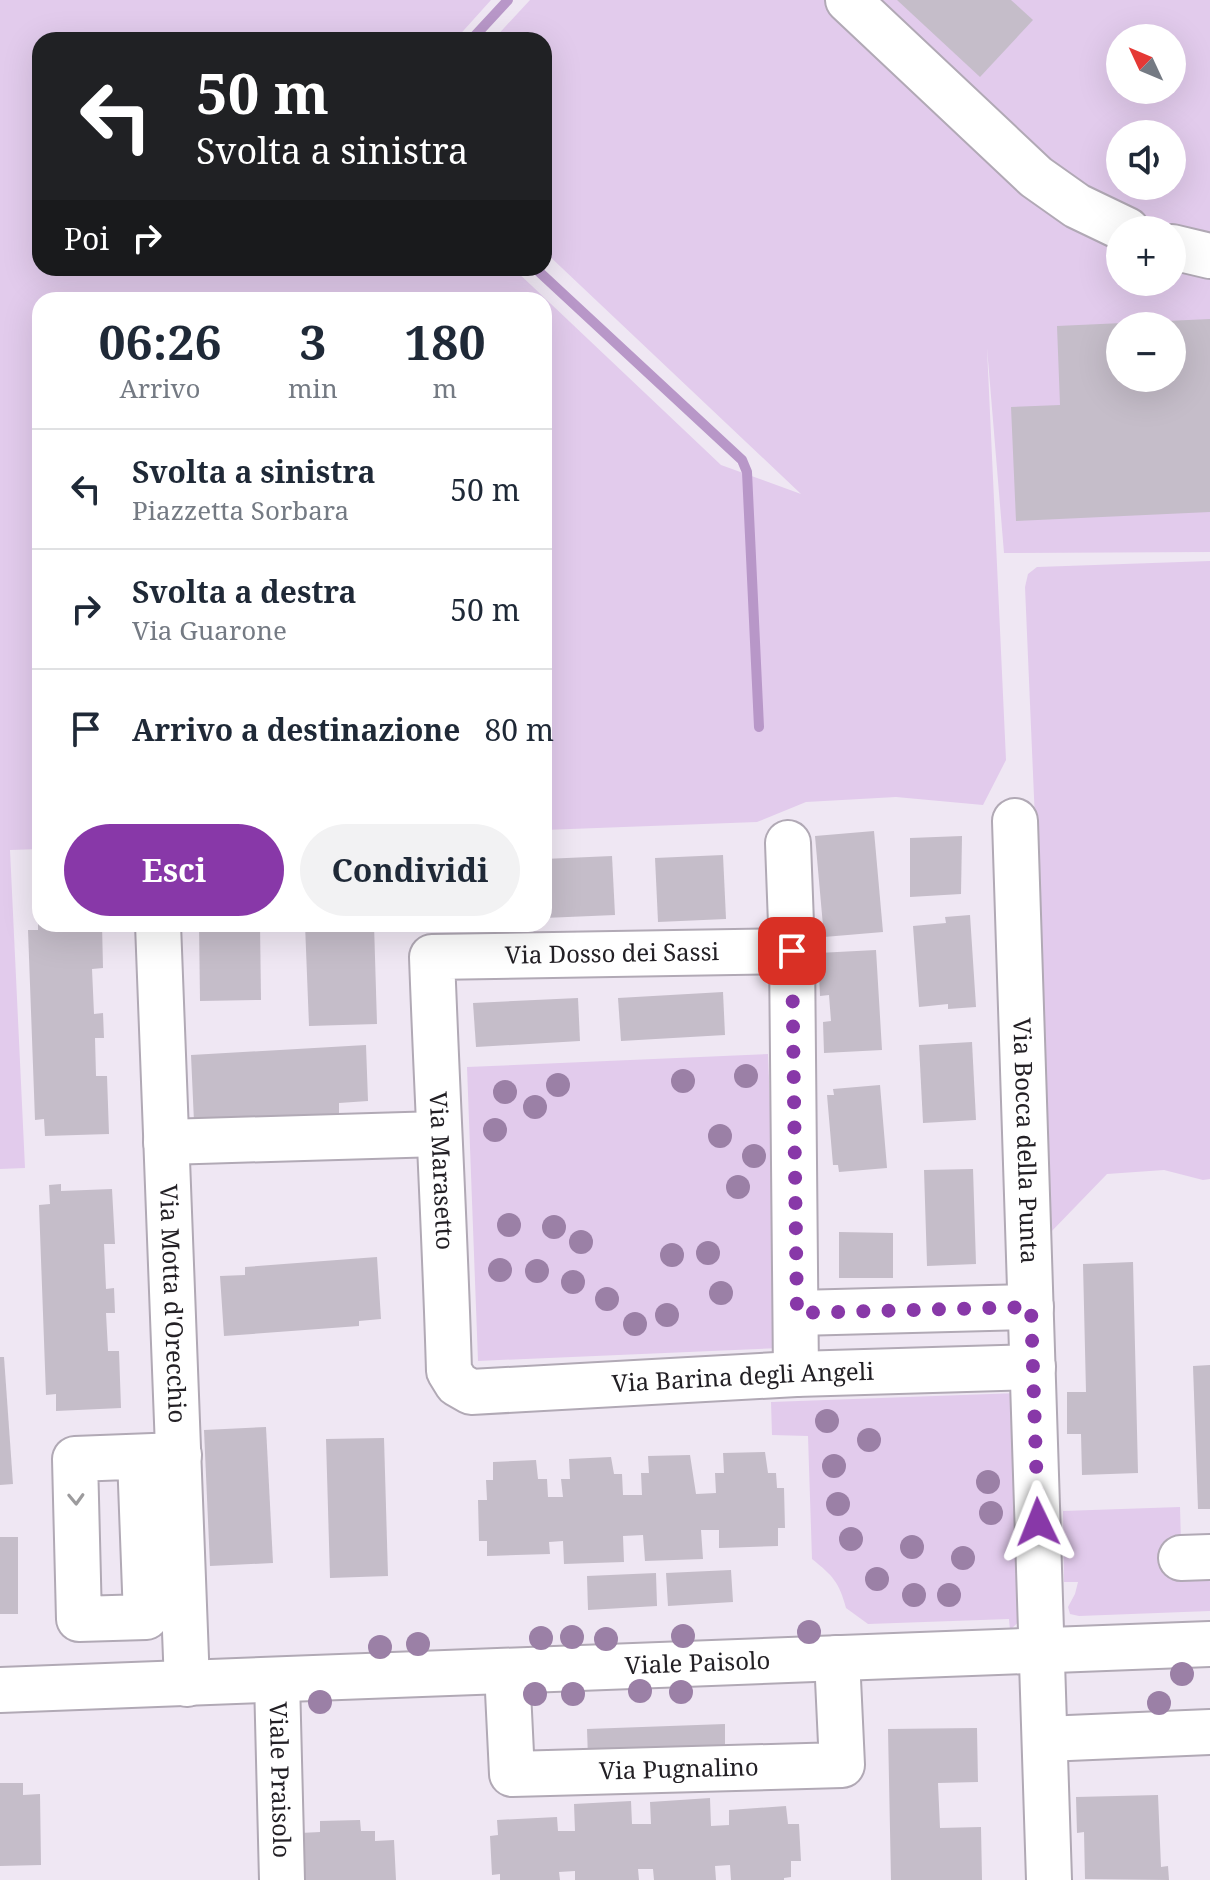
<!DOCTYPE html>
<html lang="it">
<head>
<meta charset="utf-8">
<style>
	body { margin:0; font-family:"Noto Serif",serif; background:#f2f2f3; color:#1f2937; height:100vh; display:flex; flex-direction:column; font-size:30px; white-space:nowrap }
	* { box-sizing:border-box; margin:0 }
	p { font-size:26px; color:#747a83 }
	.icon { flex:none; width:44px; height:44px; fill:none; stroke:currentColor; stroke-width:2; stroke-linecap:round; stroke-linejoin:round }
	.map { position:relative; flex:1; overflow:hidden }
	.details { position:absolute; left:32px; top:292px; width:520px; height:640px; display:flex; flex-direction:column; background:#fff; border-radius:24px; box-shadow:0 8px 32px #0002 }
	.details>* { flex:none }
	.top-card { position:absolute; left:32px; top:32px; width:520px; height:244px; border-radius:24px; box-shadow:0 8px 32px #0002; background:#202124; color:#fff; overflow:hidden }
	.needle { width:52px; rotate:314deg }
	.tools { position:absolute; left:1106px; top:24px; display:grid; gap:16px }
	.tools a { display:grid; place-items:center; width:80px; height:80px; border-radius:50%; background:#fff; box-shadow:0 8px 32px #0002; font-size:40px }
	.pin { position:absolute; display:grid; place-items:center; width:68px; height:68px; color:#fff; margin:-34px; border-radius:16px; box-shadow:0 4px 12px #0006 }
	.me { position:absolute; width:88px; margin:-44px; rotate:358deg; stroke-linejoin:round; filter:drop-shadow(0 0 6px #0008) }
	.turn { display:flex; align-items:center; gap:28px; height:168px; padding:0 32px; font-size:36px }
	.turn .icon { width:104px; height:104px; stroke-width:2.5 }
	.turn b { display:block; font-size:56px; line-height:68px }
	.then { display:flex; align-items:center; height:76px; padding:0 32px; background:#0003; gap:16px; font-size:30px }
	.eta { display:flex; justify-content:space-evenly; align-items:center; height:136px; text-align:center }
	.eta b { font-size:48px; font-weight:700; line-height:56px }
	.cta { display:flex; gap:16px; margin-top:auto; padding:16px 32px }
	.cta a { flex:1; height:92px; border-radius:48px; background:#8838a8; color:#fff; font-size:32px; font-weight:700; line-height:92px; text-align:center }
	.cta a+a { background:#f2f2f3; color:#1f2937 }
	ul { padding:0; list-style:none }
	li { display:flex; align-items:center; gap:24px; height:120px; padding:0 32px; border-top:2px solid #e0e1e3 }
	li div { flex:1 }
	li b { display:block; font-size:30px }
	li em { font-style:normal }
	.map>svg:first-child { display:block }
	.green { fill:#e2cbec; fill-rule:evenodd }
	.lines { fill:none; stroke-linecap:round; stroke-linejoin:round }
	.stream { stroke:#b897c8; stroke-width:10 }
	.building { fill:#c5bdc9; fill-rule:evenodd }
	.minor-casing { stroke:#b1a9b5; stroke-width:48 }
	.minor { stroke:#fff; stroke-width:44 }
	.tree { fill:#9b80a6 }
	.oneway { stroke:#9c9b9d }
	.route { stroke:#8838a8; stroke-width:14; stroke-dasharray:0 25.2 }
	.labels { text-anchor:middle; stroke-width:6; stroke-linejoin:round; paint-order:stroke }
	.street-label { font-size:24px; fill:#232025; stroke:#fff }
</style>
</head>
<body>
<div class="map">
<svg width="1210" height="1880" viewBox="0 0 1210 1880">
	<rect width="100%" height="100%" fill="#efe7f3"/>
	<g class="green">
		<path d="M0,0h491l-36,40h-415v228h473l208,197 80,29 -257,-243v-211h-51l37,-40h680v552l-206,1 -17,-205 19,412 -23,45 -87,-8 -90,5 -49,20 -213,8v-530h-504v549l-30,1 15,318 -25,1zM1120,38h52v52h-52zM1120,134h52v52h-52zM1120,230h52v52h-52zM1120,326h52v52h-52z"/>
		<path d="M1210,561v618l-7,1 -39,-10 -57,4 -59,61 1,-88 -24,-560 3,-13 9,-7z"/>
		<path d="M768,1054l12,294 -302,13 -11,-294z"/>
		<path d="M1019,1393l8,221 -17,16 -1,-11 -141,5 -22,-16c-7,-26 -13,-32 -34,-49l-4,-123 -36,-1 -1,-33z"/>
		<path d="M1180,1507l2,70 28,-4v38l-131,5 -9,-2 -2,-7 7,-13 3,-12h-14l-1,-71z"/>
	</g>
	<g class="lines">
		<g class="stream">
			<path d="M471,40l37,-40"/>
			<path d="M535,268l207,192 5,12 12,255"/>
		</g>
	</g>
	<g class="building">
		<path d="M897,0h114l22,20 -53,57z"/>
		<path d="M1210,319v193l-194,9 -5,-114 49,-2 -3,-79zM1120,326h52v52h-52z"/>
		<path d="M874,831l9,101 -59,5 -9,-101z"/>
		<path d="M962,836l-1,58 -51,3v-59z"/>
		<path d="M723,855l3,64 -68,3 -3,-64z"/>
		<path d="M612,856l3,59 -71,3v-59z"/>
		<path d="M970,915l6,92 -28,2v-5l-29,3 -6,-81 33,-3 -1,-6z"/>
		<path d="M38,924h64l1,44 -11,1 2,45 9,-1 1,25h-9l1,38h11l2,58 -64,2 -1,-17 -9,1 -7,-190h10z"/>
		<path d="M199,924h61l1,76 -61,1z"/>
		<path d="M305,924h69l3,100 -68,2z"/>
		<path d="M876,950l6,100 -58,3 -1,-31 8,-1 -2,-26 -9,1 -2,-43z"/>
		<path d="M723,992l2,43 -104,6 -3,-43z"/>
		<path d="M578,998l2,43 -104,6 -3,-44z"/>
		<path d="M972,1042l4,78 -53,3 -4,-78z"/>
		<path d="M366,1045l2,56 -29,2v11l-145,8 -3,-67z"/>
		<path d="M880,1085l7,83 -48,4 -1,-7h-5l-6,-70h7l-1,-6z"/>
		<path d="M973,1169l3,95 -49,2 -3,-96z"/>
		<path d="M61,1184v7l51,-2 3,55h-11l2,45 8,-1 1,25h-9l2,38h11l2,57 -65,3v-17l-10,1 -7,-190 11,-1 -1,-19z"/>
		<path d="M839,1232l54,1v45h-54z"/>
		<path d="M377,1257l4,62 -22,2v5l-135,10 -4,-60 25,-1v-8z"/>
		<path d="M1133,1262l5,211 -56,2 -1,-41h-14v-42h19l-3,-128z"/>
		<path d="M0,1357h4l9,127 -13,1z"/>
		<path d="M1210,1365v144h-12l-5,-143z"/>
		<path d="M266,1427l7,136 -63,3 -6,-136z"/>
		<path d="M384,1438l4,138 -58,2 -4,-139z"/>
		<path d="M765,1452l3,21h8l1,15h7l1,40h-7v18l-59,2v-18h-18l2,29 -58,2 -2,-26 -20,1 1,26 -60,2 -1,-23 -14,1 1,12 -63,2v-15h-8l-1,-41h9l-1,-20h7v-18l43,-2 2,19h9l1,18h15l-2,-18h9l-1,-20 42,-2 3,17h8l1,21h19l-1,-22h8l-1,-17 42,-1 6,39 20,-1 -1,-20h9l-1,-20z"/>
		<rect x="0" y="1537" width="18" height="77"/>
		<path d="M731,1570l2,32 -65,4 -2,-33z"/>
		<path d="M656,1573l1,33 -69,4 -1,-34z"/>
		<path d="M725,1724v28l-137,6 -1,-29z"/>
		<path d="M977,1728l1,54 -40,1 2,45 41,-1 1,53h-91l-3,-151z"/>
		<path d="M0,1783h23v12l17,-1 1,71 -41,1z"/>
		<path d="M1158,1795l3,72 7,-1 1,14 -84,-1 -1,-47 -7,1 -1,-36z"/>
		<path d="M710,1798l1,28 18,-1v-15l57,-4 2,18h11l2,37h-10v16l-7,1v2h-53l-1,-15 -15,1 1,14h-62l-1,-11h-15l1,11h-64v-9l-16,1 1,8h-60v-6l-8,1 -2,-39 8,-1 -1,-15 60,-3 1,14h17l-1,-27 57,-3 1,23h19l-1,-22z"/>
		<path d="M360,1820l1,11h14v10l19,-1 2,40h-95l-1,-47 20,-1v-11z"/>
	</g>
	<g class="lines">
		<defs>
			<g id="minor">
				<path d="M848,0l188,177 41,29 50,24"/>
				<path d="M1172,247l38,9"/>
				<path id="s1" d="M1015,821l34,1059"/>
				<path d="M788,843l4,108 4,423"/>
				<path id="s2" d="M158,924l29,760"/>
				<path id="s3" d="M792,951l-360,6c5,138 13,276 17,414l8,13 14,8 325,-18 237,-7"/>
				<path d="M166,1142l273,-8"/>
				<path d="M797,1313l234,-6"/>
				<path d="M140,1457l6,160 -67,2 -4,-160 104,-4"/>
				<path d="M1181,1558l29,-1"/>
				<path id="s4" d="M507,1671l5,103 330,-9 -5,-107"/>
				<path id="s5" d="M277,1680l5,200"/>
				<path id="s6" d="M0,1690l1210,-46"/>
				<path d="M1045,1739l165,-7"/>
			</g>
		</defs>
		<use href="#minor" class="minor-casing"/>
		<use href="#minor" class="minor"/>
	</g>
	<g class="tree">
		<circle cx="746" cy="1076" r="12"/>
		<circle cx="683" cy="1081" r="12"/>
		<circle cx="558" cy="1085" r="12"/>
		<circle cx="505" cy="1092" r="12"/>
		<circle cx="535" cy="1107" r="12"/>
		<circle cx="495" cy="1130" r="12"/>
		<circle cx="720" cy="1136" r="12"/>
		<circle cx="754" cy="1156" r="12"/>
		<circle cx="738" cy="1187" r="12"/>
		<circle cx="509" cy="1225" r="12"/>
		<circle cx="554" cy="1227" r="12"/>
		<circle cx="581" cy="1242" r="12"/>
		<circle cx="708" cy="1253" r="12"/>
		<circle cx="672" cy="1255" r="12"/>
		<circle cx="500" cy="1270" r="12"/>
		<circle cx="537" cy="1271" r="12"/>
		<circle cx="573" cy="1282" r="12"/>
		<circle cx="721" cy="1293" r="12"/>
		<circle cx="607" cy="1299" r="12"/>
		<circle cx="667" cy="1315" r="12"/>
		<circle cx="635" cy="1324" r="12"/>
		<circle cx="827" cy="1421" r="12"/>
		<circle cx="869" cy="1440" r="12"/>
		<circle cx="834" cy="1466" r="12"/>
		<circle cx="988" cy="1482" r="12"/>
		<circle cx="838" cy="1504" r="12"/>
		<circle cx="991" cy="1513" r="12"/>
		<circle cx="851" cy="1539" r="12"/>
		<circle cx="912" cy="1547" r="12"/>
		<circle cx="963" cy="1558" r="12"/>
		<circle cx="877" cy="1579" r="12"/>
		<circle cx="914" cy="1595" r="12"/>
		<circle cx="949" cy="1595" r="12"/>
		<circle cx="809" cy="1632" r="12"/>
		<circle cx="683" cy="1636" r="12"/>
		<circle cx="572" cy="1637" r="12"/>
		<circle cx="541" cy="1638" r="12"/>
		<circle cx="606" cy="1639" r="12"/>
		<circle cx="418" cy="1644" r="12"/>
		<circle cx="380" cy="1647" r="12"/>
		<circle cx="1182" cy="1674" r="12"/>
		<circle cx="640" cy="1691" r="12"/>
		<circle cx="681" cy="1692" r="12"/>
		<circle cx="535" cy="1694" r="12"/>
		<circle cx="573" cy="1694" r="12"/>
		<circle cx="320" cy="1702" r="12"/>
		<circle cx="1159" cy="1703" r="12"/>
	</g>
	<defs><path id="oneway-chevron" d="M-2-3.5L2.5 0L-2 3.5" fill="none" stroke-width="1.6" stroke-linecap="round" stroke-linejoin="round" transform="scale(2)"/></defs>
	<use class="oneway" href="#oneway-chevron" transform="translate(76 1499) rotate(88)"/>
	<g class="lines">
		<path class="route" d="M792,951l5,362 234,-6 7,215"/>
	</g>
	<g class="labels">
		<g class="street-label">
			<text transform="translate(612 954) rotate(-1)" y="8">Via Dosso dei Sassi</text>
			<text dy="8" stroke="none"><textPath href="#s1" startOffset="320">Via Bocca della Punta</textPath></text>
			<text dy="8" stroke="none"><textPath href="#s3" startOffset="574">Via Marasetto</textPath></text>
			<text dy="8" stroke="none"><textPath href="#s2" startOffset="380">Via Motta d'Orecchio</textPath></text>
			<text dy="8" stroke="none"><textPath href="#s3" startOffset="1078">Via Barina degli Angeli</textPath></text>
			<text dy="8" stroke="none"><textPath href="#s6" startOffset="698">Viale Paisolo</textPath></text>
			<text dy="8" stroke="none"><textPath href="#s4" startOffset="270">Via Pugnalino</textPath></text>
			<text dy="8" stroke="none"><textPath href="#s5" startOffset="100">Viale Praisolo</textPath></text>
		</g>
	</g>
</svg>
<div class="tools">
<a><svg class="needle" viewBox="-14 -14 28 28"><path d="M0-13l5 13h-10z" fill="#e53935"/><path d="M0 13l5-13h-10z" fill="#747a83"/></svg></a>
<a><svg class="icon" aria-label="sound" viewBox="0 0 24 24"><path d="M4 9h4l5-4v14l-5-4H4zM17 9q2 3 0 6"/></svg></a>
<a>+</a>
<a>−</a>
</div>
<div class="pin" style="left:792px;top:951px;background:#d93025"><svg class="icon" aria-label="arrive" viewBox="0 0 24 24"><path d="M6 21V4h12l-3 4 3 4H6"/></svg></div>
<svg class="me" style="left:1038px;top:1522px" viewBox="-20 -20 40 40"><path d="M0-17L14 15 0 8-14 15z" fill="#8838a8" stroke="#fff" stroke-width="4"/></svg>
<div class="top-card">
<div class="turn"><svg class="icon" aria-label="left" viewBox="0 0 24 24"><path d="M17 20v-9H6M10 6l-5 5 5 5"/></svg><div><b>50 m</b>Svolta a sinistra</div></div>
<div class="then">Poi<svg class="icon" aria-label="right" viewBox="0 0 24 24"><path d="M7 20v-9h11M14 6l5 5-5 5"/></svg></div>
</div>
<section class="details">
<div class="eta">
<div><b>06:26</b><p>Arrivo</p></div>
<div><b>3</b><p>min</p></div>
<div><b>180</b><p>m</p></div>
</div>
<ul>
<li><svg class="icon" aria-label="left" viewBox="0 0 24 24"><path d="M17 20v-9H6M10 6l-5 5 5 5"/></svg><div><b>Svolta a sinistra</b><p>Piazzetta Sorbara</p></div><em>50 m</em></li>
<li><svg class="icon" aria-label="right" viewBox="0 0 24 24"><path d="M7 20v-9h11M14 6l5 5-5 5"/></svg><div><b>Svolta a destra</b><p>Via Guarone</p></div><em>50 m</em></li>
<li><svg class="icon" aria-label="arrive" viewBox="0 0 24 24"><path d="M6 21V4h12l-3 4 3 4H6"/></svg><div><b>Arrivo a destinazione</b></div><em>80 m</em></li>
</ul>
<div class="cta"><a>Esci</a><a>Condividi</a></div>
</section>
</div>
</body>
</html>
